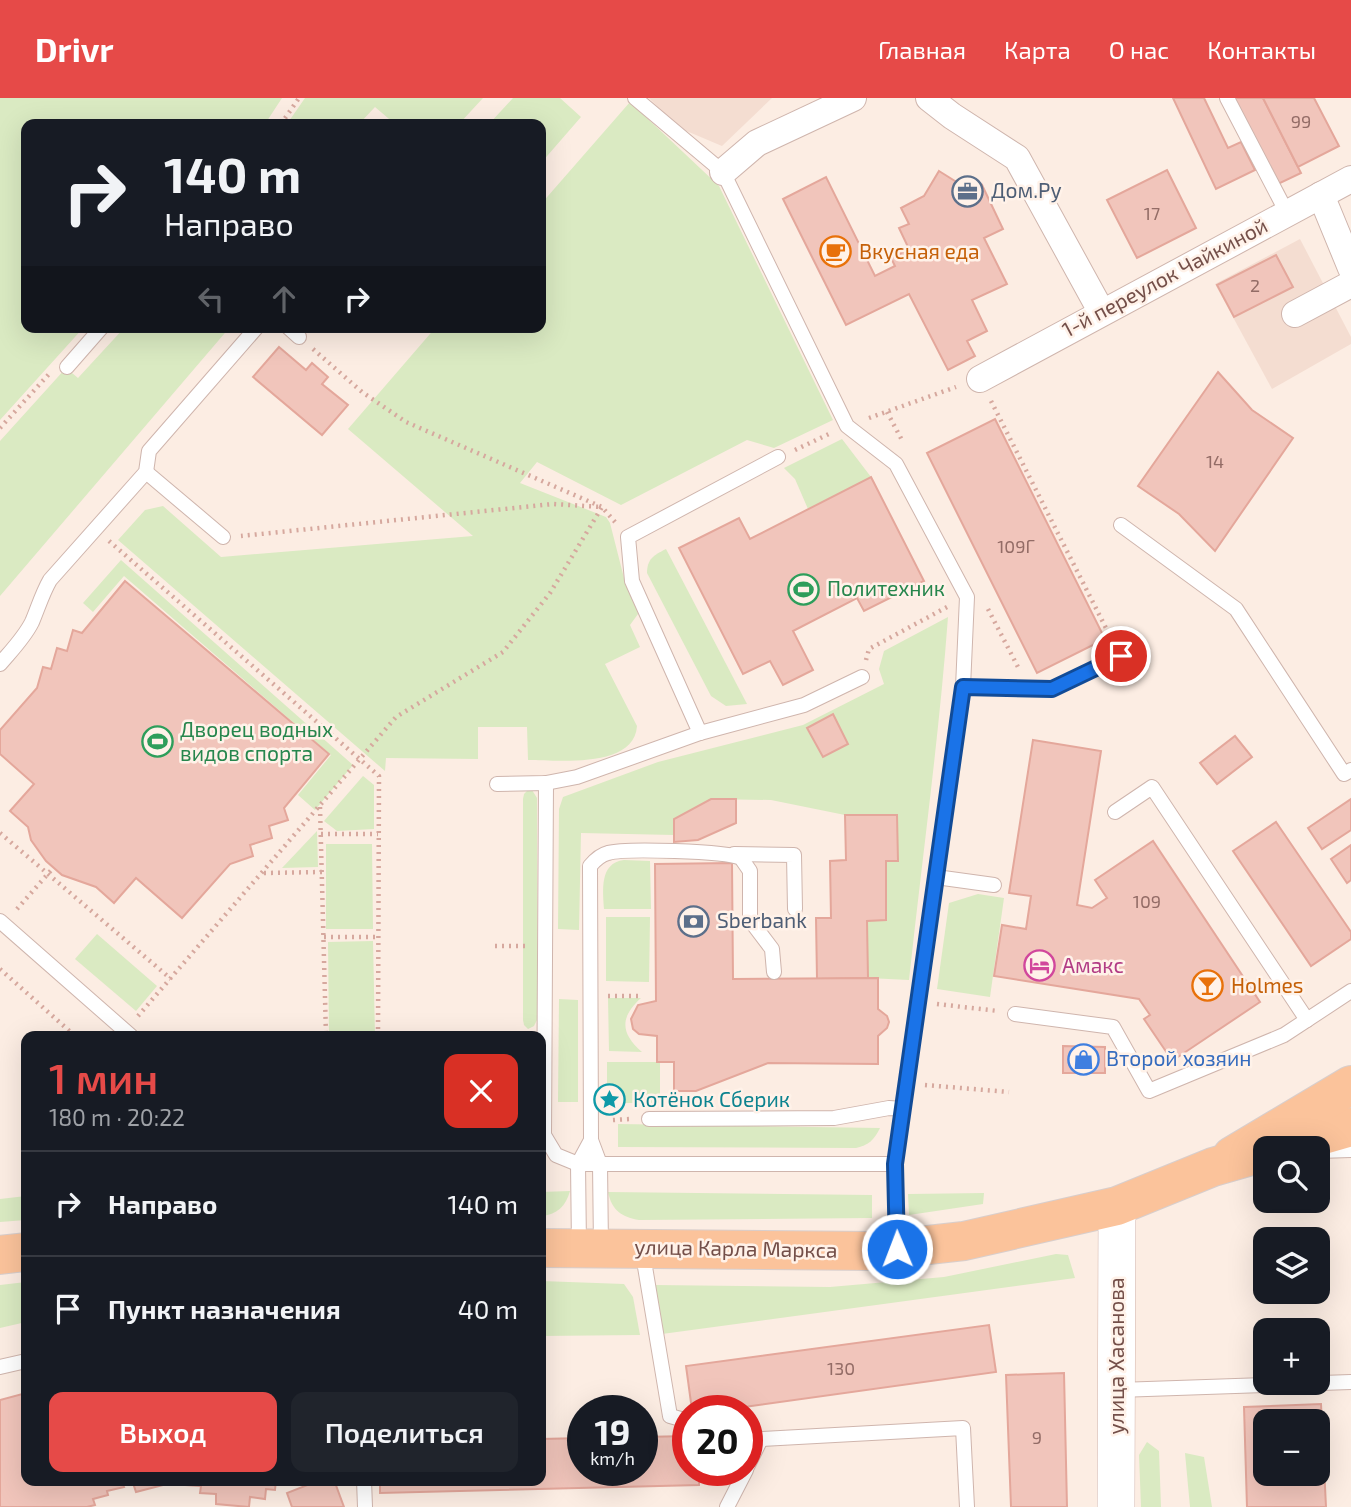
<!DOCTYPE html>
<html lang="ru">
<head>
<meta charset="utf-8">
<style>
	body { margin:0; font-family:"Exo 2",sans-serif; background:#20242c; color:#f1f3f6; height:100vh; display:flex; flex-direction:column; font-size:26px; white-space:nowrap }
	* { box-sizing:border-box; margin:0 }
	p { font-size:23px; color:#9ea1a6 }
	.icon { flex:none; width:38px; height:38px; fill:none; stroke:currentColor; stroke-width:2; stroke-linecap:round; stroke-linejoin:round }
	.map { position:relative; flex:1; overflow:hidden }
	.details { position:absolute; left:21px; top:933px; width:525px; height:455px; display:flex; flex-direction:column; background:#171b24; border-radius:14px; box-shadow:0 7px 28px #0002 }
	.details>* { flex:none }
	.banner { position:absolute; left:21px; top:21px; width:525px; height:214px; border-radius:14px; box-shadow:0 7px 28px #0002; background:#171b24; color:#f1f3f6; overflow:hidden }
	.tools { position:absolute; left:1253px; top:1038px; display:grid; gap:14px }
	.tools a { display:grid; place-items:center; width:77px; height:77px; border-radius:14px; background:#171b24; box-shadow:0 7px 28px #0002; font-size:35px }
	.speed { position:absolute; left:567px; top:1297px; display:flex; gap:14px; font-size:35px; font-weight:700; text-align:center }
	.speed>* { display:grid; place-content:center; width:91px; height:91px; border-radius:50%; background:#171b24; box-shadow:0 7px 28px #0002; line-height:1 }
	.speed small { font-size:18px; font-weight:400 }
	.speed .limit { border:10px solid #d22; background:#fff; color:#111 }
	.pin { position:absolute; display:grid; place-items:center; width:60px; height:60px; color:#fff; margin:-30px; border:4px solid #fff; border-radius:50%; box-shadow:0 2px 7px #0007 }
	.me { position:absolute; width:77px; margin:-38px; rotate:359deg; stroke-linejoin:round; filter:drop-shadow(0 0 5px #0008) }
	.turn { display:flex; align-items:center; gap:24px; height:147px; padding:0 28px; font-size:32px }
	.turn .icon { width:91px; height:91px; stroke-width:2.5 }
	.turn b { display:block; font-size:49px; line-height:60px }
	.lanes { display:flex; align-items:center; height:66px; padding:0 28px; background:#0003; justify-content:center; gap:35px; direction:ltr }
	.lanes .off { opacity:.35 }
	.round { display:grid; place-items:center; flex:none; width:74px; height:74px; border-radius:14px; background:#20242c }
	.summary { display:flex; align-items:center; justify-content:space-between; height:119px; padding:0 28px }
	h1 { font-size:42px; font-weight:600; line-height:52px; color:#e64a48 }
	.cta { display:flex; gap:14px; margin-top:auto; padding:14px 28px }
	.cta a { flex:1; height:80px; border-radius:14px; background:#e64a48; color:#fff; font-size:28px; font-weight:600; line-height:80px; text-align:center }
	.cta a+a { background:#20242c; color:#f1f3f6 }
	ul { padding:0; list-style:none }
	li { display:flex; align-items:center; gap:21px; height:105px; padding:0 28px; border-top:2px solid #363941 }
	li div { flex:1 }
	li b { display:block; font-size:26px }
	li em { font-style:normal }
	header { display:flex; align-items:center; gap:42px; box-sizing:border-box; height:98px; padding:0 35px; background:#e64a48; color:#fff }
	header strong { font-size:33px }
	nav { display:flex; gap:38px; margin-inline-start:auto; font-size:24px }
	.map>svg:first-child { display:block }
	.residential { fill:#f4ddd1 }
	.green { fill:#daeac2 }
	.building { fill:#f1c5bb; stroke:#e4a79b; stroke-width:2; fill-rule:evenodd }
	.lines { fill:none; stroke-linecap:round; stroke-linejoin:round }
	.lane-casing { stroke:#cfb5ad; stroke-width:16 }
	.street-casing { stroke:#cfb5ad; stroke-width:28 }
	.secondary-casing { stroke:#d2b3aa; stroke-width:38 }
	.primary-casing { stroke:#d8cecc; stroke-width:40 }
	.path { stroke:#d6a89e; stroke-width:4.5; stroke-dasharray:2 5; stroke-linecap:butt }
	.lane { stroke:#fff; stroke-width:14 }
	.street { stroke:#fff; stroke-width:26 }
	.secondary { stroke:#fff; stroke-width:37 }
	.primary { stroke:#fbc39b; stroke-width:38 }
	.route-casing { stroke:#114b97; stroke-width:18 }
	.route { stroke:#1a73e8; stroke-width:12 }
	.labels { text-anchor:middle; stroke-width:5; stroke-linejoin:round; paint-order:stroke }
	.number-label { font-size:18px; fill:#936c66 }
	.service-label { font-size:21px; fill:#4e5e75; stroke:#fff2e9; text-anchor:start }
	.food-label { font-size:21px; fill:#c56008; stroke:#fff2e9; text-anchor:start }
	.street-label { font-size:21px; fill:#744f49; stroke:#fff2e9 }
	.leisure-label { font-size:21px; fill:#27864d; stroke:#fff2e9; text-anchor:start }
	.hotel-label { font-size:21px; fill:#b23c85; stroke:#fff2e9; text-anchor:start }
	.shop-label { font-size:21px; fill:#366cbe; stroke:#fff2e9; text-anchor:start }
	.culture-label { font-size:21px; fill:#0d838f; stroke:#fff2e9; text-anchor:start }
</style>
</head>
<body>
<header>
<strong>Drivr</strong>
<nav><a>Главная</a><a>Карта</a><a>О нас</a><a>Контакты</a></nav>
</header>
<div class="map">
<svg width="1351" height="1409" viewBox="0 0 1351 1409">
	<rect width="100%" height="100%" fill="#fcede3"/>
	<g class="residential">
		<path d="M649,0h123l-50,48 -45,-19z"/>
		<path d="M1300,141l51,98v7l-79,45 -57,-105z"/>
	</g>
	<g class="green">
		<path d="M0,0h282l-17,26h-239v203h58l-84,93z"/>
		<path d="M305,0h178l-24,26h-64l-20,-17 -16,17h-72z"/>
		<path d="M513,0h47l21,19 -40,46v-39h-52z"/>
		<path d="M630,4l89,84 114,234 -59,28 -27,-8 -126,65 -84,-43 -17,21 86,34 4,6 15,59 12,25 1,7 -8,11 10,22 -35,17 32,62c-3,43 -79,34 -109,34l-1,-33h-49v32l-92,-1 -1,13 -267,-231 27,-30 18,-4 58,51 252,-21 -125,-107 88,-102h105v-123z"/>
		<path d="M125,229h105l-230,269v-155l66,-73 12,10z"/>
		<path d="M842,341l29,38 -63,32 -13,-30 -11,-11z"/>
		<path d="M666,451l81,155 -21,2 -15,-10 -64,-123c0,-14 7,-18 19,-24z"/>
		<path d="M121,462l232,205 -38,45 -17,-15 33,-40 -207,-179 -31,36 -10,-9z"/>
		<path d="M948,519c-9,121 -26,242 -39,363l-41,-2 -1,-57 19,-1v-59h12l-2,-46h-51l-74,-15 -60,-1 -37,36 -93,-2 -2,97 -21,-1 1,-120 4,-12 95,-35 145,-37 81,-41 -5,-15 5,-18z"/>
		<path d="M363,678l11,9v44l-37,2 -13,-10z"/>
		<path d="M528,692h4l5,8v222l-3,6 -6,3 -4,-4 -1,-5v-221l1,-5z"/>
		<path d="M317,733l1,36 -36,1z"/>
		<path d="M326,746h46l1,85h-47z"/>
		<path d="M624,762l26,1 1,48h-47c-1,-18 -5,-46 20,-49z"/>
		<path d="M978,796l26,4 -14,99 -53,-8 12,-86z"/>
		<path d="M606,819h44l-1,65 -43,-1z"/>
		<path d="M97,836l60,52 -21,25 -61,-52z"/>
		<path d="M373,843l2,95h-46l-1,-94z"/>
		<path d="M608,900h33c-21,19 -21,35 1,54l-33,-1z"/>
		<path d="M559,901l19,1v102h-20z"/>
		<rect x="607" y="964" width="53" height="41"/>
		<path d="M618,1026l262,4c-6,12 -11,17 -24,20l-238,-1z"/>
		<path d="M570,1093c-4,15 -13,24 -29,25v-24z"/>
		<path d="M608,1094l264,3v23l-233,2c-17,-3 -27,-9 -31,-28z"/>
		<path d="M984,1095l-1,11 -74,11 -1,-21z"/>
		<path d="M26,1098v24l-26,2v-23z"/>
		<path d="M1056,1156l12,1 7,23 -413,56 -7,-49 175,2 114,-10z"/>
		<path d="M541,1183l83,3 9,13 7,38 -99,1z"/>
		<path d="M26,1184v40l-26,6v-43z"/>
		<path d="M1147,1344l12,9 2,56h-20l-2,-52z"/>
		<path d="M1185,1355l19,4 8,50h-22z"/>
	</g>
	<g class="building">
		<path d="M1173,0h31l24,50 13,-6 14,28 -39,19z"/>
		<path d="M1234,0h29l38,75 -23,11z"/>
		<path d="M1263,0h51l25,48 -41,21z"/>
		<path d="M1167,72l29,58 -59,30 -30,-58z"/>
		<path d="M939,73l32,20 11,-6 21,44 -19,9 23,46 -35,16 15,31 -20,10 8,15 -27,14 -39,-76 -63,31 -63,-126 43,-22 49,99 20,-10 -4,-8 18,-9 -10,-21 10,-4 -8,-16 23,-12z"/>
		<path d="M1276,157l17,32 -59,30 -17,-32z"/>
		<path d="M279,249l27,23 6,-7 16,14 -6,7 26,21 -26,30 -69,-58z"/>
		<path d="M1218,274l34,38 41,28 -78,113 -36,-37 -41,-28z"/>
		<path d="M995,321l110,220 -68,34 -110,-220z"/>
		<path d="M871,379l53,104 -60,30 -7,-13 -64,33 20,39 -30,15 -13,-24 -27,13 -64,-126 60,-30 11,21z"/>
		<path d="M125,483l204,173 -45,54 4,12 -19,6 3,12 -22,7 3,11 -23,8 -48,54 -46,-40 -22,25 -18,-16 -34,-12 -16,-14 -15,-21 -3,-13 -18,-16 24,-27 -34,-30v-24l37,-42 6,-21 8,2 6,-21 10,3 6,-21 9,3z"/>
		<path d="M833,616l15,30 -25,13 -16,-29z"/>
		<path d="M1235,638l17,21 -35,27 -17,-21z"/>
		<path d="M1033,642l68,11 -24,154 15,3 15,-10 -12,-18 58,-39 107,161 -82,55 -11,-4 -23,-34 6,-4 -11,-16 -145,-23 8,-51 24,4 5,-33 -22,-3z"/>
		<path d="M711,701h25v24l-38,17 -24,2v-23z"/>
		<path d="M1351,701v31l-29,19 -14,-21z"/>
		<path d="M845,717h52l1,46h-12v59l-19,1 1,57 -51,1 -1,-61h15l-1,-57 16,-1z"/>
		<path d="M1276,724l75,110v7l-40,27 -78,-115z"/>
		<path d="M1351,747v35l-4,3 -16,-24z"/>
		<path d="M732,765l1,116 145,-1v31l9,7 2,6 -2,6 -9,8v28l-110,-1 -72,28h-22v-29h-17v-26l-18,-2 -6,-5 -2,-10 7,-14 18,-4 -1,-137z"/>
		<path d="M1063,948l42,1v26h-42z"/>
		<path d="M989,1227l7,47 -273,38h-31l-6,-44z"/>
		<path d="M1064,1275l3,134h-56l-5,-132z"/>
		<path d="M26,1295v87h101l-5,2 2,5 -17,4 1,4 -15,4 2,6 -8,2h-87v-107z"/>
		<path d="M1321,1306l5,103h-79l-3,-100zM1265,1323h53v53h-53z"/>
		<path d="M688,1338v34h11v15l-319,8v-13h161v-41l42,-1v32h59v-33z"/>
		<path d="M132,1382h30l1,5 -27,7z"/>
		<path d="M186,1382h90l-1,10 -9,-1 -1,10 -15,-2 -1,10 -33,-3v-10l-16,-1 1,-7 -15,-1z"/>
		<path d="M320,1382h14l10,27h-52l-5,-14z"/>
	</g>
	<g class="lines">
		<defs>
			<g id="lane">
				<path d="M635,0l88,74 124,254 49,38 71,133 -4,90 -68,477 2,83"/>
				<path d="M1227,0l60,115"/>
				<path d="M288,229l11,10"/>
				<path d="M67,269l35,-40"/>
				<path d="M146,374l77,65"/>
				<path d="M1121,427l115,84 108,165 7,-4"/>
				<path d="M0,566c11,-13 24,-26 32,-42 6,-14 10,-28 18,-42l96,-108 3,-21 108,-124"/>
				<path d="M963,589l89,2 69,-33"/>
				<path d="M700,635l-68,-152 -4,-44 150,-80"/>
				<path d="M546,685l-2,352 12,20 22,9h317"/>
				<path d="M497,686l49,-1 31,-6 123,-44 104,-28 58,-28"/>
				<path d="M1115,714l37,-25 155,233"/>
				<path d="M734,756l60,1 1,54"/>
				<path d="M936,779l58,8"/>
				<path d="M0,823l131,115"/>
				<path d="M1015,916l98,13 36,64 135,-56 67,-44"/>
				<path d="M649,1021l185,-1 55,-10 14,1"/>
				<path d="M591,1042l-1,-274c5,-6 10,-11 18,-13 16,-5 118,-2 133,5l9,13v49l22,29 2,23"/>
				<path d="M1319,1053l32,-1"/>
				<path d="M579,1148l-1,-82 13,-24 9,24 1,83"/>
				<path d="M642,1151l28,167 18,5"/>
				<path d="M0,1269l26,-6"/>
				<path d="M1118,1292l233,-8"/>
				<path d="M747,1338l14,3 -14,28"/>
				<path d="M761,1341l202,-11 4,79"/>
				<path d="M364,1382l1,27"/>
				<path d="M727,1409l19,-37"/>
			</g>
			<g id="street">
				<path d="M929,0l23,18 65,42 84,153"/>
				<path d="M723,74l34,-29 96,-45"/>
				<path d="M1321,97l30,73"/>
				<path d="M1295,216l56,-30"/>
				<path d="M980,281l371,-200"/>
			</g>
			<path id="secondary" d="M1116,1409l1,-301"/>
			<g id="primary">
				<path d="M1278,1050l73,-21"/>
				<path d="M1232,1058l119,-71"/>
				<path d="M541,1150l333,3 90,-10 153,-35 96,-39 52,-15"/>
				<path d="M0,1157l26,-3"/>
			</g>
		</defs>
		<use href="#lane" class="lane-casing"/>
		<use href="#street" class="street-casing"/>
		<use href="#secondary" class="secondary-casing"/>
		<use href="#primary" class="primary-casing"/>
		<g class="path">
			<path d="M281,26l18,-26"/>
			<path d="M313,251l49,43 44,30 196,85 13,15"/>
			<path d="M991,303l121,239"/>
			<path d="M887,314l16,30"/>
			<path d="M869,320l87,-31"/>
			<path d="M0,330l49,-54"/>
			<path d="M795,352l36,-17"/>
			<path d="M109,443l270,235 -1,260"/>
			<path d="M988,511l31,60"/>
			<path d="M866,562l3,-11 78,-42"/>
			<path d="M320,709l6,229"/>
			<path d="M0,735l171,146"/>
			<path d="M321,736h57"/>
			<path d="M264,775l58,-1"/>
			<path d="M17,811l36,-41"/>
			<path d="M324,839h54"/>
			<path d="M495,848h31"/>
			<path d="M0,871l75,67"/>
			<path d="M608,898h31"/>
			<path d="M937,906l61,7"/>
			<path d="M138,918l258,-299 107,-65 47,-59 52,-86 -49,-3 -312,32"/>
			<path d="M925,987l84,7"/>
			<path d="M613,1022l17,-1"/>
		</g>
		<use href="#lane" class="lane"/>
		<use href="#street" class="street"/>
		<use href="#secondary" class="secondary"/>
		<use href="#primary" class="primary"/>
	</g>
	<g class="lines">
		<defs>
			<path id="route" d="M897,1151l-2,-85 68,-477 89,2 69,-33"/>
		</defs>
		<use href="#route" class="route-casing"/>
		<use href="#route" class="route"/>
	</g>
	<defs>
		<symbol id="office-ring" viewBox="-11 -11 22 22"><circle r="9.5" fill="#fff2e9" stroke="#5c6f8a" stroke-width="1.5"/><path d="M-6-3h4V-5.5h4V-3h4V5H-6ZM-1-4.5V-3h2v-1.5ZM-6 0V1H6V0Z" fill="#5c6f8a"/></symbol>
		<symbol id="cafe-ring" viewBox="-11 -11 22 22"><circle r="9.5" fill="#fff2e9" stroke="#e8710a" stroke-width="1.5"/><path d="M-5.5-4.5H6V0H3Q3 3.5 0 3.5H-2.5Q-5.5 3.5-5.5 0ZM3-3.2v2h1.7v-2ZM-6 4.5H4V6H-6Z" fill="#e8710a"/></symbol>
		<symbol id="stadium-ring" viewBox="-11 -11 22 22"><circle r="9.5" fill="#fff2e9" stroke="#2e9e5b" stroke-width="1.5"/><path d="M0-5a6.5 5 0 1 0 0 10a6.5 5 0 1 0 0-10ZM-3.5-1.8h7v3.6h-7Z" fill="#2e9e5b"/></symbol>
		<symbol id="bank-ring" viewBox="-11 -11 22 22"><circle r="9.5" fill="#fff2e9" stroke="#5c6f8a" stroke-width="1.5"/><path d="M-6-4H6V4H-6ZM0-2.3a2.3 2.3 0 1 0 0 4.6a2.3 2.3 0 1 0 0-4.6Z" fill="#5c6f8a"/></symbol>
		<symbol id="hotel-ring" viewBox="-11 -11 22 22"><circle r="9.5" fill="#fff2e9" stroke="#d1479c" stroke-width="1.5"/><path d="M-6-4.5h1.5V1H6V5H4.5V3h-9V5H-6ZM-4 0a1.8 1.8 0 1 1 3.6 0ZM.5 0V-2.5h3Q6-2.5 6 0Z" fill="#d1479c"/></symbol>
		<symbol id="bar-ring" viewBox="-11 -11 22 22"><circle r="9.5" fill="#fff2e9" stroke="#e8710a" stroke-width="1.5"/><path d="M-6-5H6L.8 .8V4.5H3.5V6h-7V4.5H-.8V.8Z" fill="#e8710a"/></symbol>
		<symbol id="shop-ring" viewBox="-11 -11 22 22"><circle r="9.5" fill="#fff2e9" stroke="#3f7fe0" stroke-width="1.5"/><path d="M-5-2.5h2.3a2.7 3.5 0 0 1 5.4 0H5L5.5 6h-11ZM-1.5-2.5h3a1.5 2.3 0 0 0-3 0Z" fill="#3f7fe0"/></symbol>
		<symbol id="sight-ring" viewBox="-11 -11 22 22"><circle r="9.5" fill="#fff2e9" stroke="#0f9aa8" stroke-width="1.5"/><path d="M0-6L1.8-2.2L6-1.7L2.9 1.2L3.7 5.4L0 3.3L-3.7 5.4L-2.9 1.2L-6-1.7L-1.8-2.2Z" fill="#0f9aa8"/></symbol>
	</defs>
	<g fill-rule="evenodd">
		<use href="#office-ring" x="950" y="76" width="35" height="35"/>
		<use href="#cafe-ring" x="818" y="136" width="35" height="35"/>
		<use href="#stadium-ring" x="786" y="474" width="35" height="35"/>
		<use href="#stadium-ring" x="140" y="626" width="35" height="35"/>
		<use href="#bank-ring" x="676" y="806" width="35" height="35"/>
		<use href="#hotel-ring" x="1022" y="850" width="35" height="35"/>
		<use href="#bar-ring" x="1190" y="870" width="35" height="35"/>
		<use href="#shop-ring" x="1066" y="944" width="35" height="35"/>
		<use href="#sight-ring" x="592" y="984" width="35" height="35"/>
	</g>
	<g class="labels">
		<g class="number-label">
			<text x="1301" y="30">99</text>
			<text x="1152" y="122">17</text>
			<text x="1255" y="194">2</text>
			<text x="1215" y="370">14</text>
			<text x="1016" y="455">109Г</text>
			<text x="1147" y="810">109</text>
			<text x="841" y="1277">130</text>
			<text x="1037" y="1346">9</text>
		</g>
		<g class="service-label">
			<text x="991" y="100">Дом.Ру</text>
			<text x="717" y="830">Sberbank</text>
		</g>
		<g class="food-label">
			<text x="859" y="161">Вкусная еда</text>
			<text x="1231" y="895">Holmes</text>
		</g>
		<g class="street-label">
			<text transform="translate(1165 180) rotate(-28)" y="7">1-й переулок Чайкиной</text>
			<text transform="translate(736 1151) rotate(1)" y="7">улица Карла Маркса</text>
			<text transform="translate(1117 1258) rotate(-90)" y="7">улица Хасанова</text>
		</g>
		<g class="leisure-label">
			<text x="827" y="498">Политехник</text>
			<text x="180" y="639">Дворец водных<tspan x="180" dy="24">видов спорта</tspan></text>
		</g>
		<g class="hotel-label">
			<text x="1062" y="875">Амакс</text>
		</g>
		<g class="shop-label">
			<text x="1106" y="968">Второй хозяин</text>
		</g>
		<g class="culture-label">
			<text x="633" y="1009">Котёнок Сберик</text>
		</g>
	</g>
</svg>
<div class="tools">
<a><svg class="icon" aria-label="search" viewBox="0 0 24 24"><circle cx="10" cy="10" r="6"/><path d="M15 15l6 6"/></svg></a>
<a><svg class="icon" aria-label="layers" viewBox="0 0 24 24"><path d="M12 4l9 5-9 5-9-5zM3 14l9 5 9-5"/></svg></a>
<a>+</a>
<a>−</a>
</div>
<div class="speed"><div>19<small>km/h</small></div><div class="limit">20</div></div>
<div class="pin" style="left:1121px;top:558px;background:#d93025"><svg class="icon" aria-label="arrive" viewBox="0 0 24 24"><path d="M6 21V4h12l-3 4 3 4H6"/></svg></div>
<svg class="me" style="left:897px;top:1151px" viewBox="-20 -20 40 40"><circle r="17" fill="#1a73e8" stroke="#fff" stroke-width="3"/><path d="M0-11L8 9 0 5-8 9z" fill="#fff"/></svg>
<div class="banner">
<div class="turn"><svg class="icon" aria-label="right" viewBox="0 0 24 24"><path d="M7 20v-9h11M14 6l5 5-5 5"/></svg><div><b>140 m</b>Направо</div></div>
<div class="lanes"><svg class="icon off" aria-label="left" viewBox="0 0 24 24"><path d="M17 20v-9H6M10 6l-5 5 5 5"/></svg><svg class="icon off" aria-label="ahead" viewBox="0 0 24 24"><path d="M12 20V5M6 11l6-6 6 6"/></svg><svg class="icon" aria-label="right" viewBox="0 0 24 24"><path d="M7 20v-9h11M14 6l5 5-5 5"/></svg></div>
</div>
<section class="details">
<div class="summary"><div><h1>1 мин</h1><p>180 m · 20:22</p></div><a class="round" style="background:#d93025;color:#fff"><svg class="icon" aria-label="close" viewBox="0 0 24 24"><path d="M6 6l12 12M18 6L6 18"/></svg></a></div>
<ul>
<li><svg class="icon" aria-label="right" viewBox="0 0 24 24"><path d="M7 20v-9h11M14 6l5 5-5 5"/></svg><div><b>Направо</b></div><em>140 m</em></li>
<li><svg class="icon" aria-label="arrive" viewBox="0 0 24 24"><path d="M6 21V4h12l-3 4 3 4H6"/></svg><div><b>Пункт назначения</b></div><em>40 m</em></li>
</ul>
<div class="cta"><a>Выход</a><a>Поделиться</a></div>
</section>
</div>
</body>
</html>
